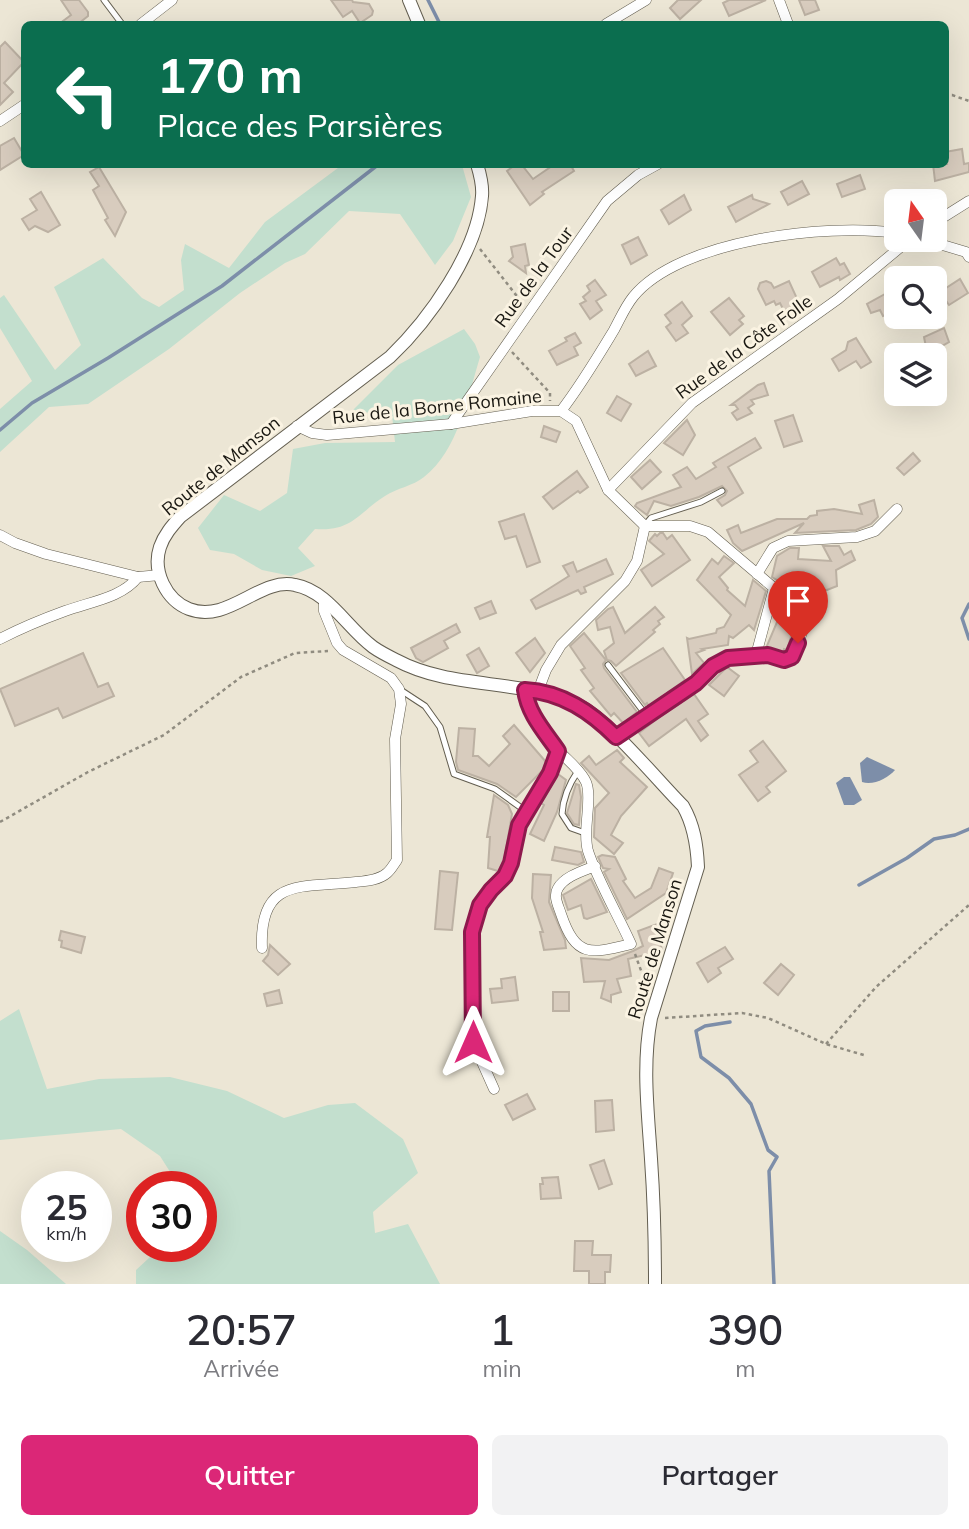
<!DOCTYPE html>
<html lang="fr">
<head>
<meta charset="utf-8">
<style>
	body { margin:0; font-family:Mulish,sans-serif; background:#f2f2f3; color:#2b2b33; height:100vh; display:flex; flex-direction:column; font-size:26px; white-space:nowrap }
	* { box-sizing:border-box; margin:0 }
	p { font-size:23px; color:#7c7c81 }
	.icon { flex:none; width:38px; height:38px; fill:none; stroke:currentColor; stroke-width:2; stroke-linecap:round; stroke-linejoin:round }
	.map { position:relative; height:1284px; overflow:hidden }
	.sheet { display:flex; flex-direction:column; background:#fff; flex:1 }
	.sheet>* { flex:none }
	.top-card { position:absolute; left:21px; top:21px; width:928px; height:147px; border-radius:10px; box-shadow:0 7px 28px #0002; background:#0b6e4f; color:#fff; overflow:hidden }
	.needle { width:46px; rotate:346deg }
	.tools { position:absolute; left:884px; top:189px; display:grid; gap:14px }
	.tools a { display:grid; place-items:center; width:63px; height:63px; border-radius:10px; background:#fff; box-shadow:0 7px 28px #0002; font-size:35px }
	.speed { position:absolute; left:21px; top:1171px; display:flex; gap:14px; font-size:35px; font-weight:700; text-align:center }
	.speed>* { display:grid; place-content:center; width:91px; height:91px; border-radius:50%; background:#fff; box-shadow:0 7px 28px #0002; line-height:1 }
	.speed small { font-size:18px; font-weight:400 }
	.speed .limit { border:10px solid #d22; background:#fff; color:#111 }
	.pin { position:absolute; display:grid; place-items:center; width:60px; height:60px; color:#fff; margin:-72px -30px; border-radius:50% 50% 50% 0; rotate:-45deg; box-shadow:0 0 7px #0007 }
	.pin .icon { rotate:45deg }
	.me { position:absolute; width:77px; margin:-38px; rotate:0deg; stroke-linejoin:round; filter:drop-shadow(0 0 5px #0008) }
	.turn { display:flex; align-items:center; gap:24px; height:147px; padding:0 21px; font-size:32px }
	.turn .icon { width:91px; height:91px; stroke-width:2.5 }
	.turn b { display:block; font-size:49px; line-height:60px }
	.eta { display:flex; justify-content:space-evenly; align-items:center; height:119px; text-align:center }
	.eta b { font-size:42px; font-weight:600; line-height:49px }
	.primary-button { display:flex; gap:14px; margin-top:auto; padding:14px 21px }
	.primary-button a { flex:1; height:80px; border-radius:10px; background:#db2777; color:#fff; font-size:28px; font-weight:600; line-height:80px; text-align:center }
	.primary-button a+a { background:#f2f2f3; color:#2b2b33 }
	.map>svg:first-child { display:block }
	.green { fill:#c3dfce }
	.water { fill:#7d8ea9 }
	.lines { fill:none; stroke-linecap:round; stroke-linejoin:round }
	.stream { stroke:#7d8ea9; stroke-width:3.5 }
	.building { fill:#d8ccbe; stroke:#bcb1a3; stroke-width:2 }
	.service-casing { stroke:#635e50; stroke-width:7 }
	.minor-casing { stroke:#635e50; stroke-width:11 }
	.tertiary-casing { stroke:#635e50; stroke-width:14 }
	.path { stroke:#908c80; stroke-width:2.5; stroke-dasharray:3.5 3.5; stroke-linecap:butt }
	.service { stroke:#fff; stroke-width:5 }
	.minor { stroke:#fff; stroke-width:10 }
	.tertiary { stroke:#fff; stroke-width:12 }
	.route-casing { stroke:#8e194d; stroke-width:18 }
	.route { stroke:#db2777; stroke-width:12 }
	.labels { text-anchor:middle; stroke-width:6; stroke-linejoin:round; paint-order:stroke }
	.street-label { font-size:18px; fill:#191711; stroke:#faf3e2 }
</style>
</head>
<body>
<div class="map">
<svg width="969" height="1284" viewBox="0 0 969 1284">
	<rect width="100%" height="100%" fill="#ece6d5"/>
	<g class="green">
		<path d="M342,165h120l9,32 -18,44 -18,24 -35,-51 -51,-3 -44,43 -20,9 -45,30 -71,56 -81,55 -39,3 -49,45v-43l32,-28 -32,-53v-30l4,-3 51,75 26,-25 -27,-58 49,-29 39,40 17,9 25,-17 -3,-30 4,-16 44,24 36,-46z"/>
		<path d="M464,329l11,15 5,13c-12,39 -22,94 -56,120 -11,9 -27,11 -39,19 -27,17 -33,36 -70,33l-17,19 17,18 -24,10 -29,-6 -28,-16 -24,-4 -12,-22 26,-33 36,16 27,-18 6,-44 32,-6 70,-1 -3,-27 -40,-4 46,-46z"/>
		<path d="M19,1009l28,80 52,-10 71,-2 57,14 57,27 44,-13 27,-2 48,36 15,34 -45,39 2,21 33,-9 32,60h-304v-14l26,-24h39v-60h-22l-19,-30 -39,-27 -121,11v-119z"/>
		<path d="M0,1231l27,19 39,34h-66z"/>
	</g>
	<g class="water">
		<path d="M867,757l28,13c-7,8 -22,16 -33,12l-2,-19z"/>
		<path d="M844,777h6l12,23 -8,5h-10l-8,-22z"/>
	</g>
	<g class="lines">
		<g class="stream">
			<path d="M428,0l12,24"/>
			<path d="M0,430l32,-27 76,-45 114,-72 157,-122"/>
			<path d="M969,604l-7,14 7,21"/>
			<path d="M859,885l48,-27 27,-19 21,-4 14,-6"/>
			<path d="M730,1022l-25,4 -9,5 5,26 28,21 22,26 17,46 9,7 -8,14 5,113"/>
		</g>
	</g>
	<g class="building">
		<path d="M61,0h18l9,12v4l-10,8h-19l12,-9z"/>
		<path d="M331,0h21l1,2 16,2 4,7 -1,4 -12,8 -8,-12 -9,6z"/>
		<path d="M678,0h23l-21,19 -10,-11z"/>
		<path d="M729,0h37l-37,16 -6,-13z"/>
		<path d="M799,0h16l4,10 -14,5z"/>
		<path d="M5,42l19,20 -20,21 9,9 -13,13v-58z"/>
		<path d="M14,138l10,17 -24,15v-24z"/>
		<path d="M962,149l2,15 5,-1v9l-34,9 -2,-17h14l-2,-12z"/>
		<path d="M516,164h5l12,15 22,-15h15l4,7 -32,21 2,2 -14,11 -23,-34z"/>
		<path d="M99,167l27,45 -11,24 -10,-16 3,-2 -15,-28 6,-4 -9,-14z"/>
		<path d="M860,175l5,14 -23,8 -5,-13z"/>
		<path d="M802,181l7,13 -21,11 -7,-13z"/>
		<path d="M41,192l19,33 -12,7 -13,-6 -6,4 -7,-11 15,-9 -7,-11z"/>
		<path d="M684,195l7,15 -22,14 -8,-14z"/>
		<path d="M752,195l1,4 16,5 -33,18 -8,-15z"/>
		<path d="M638,237l9,18 -16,9 -9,-19z"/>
		<path d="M525,244l4,21 -4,1 1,7 -17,-12 4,-4 -2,-10z"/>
		<path d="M836,258l4,7 4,-2 6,11 -10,6 -1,-3 -19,10 -8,-15z"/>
		<path d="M960,279l8,14 -19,12 -9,-13z"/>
		<path d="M595,280l11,15 -10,6 6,9 -12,9 -10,-15 6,-3 -3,-4 7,-6 -3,-5z"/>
		<path d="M766,281l5,2 3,5 15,-7 10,22 -15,8 -4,-8 -4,2 -2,-4 -8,4 -8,-16 2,-6z"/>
		<path d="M896,292v19l-13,5 -3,-6 -9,3 -4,-9 18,-10 2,3z"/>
		<path d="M729,298l15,18 -5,4 4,4 -13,11 -19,-23z"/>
		<path d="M682,302l10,14 -10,9 6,8 -12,8 -10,-14 5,-4 -6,-8z"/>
		<path d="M944,328l5,14 -16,9 -3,-6 -4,2 -2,-10z"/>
		<path d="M575,333l6,10 -7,4 4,8 -21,10 -8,-14 18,-10 -2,-3z"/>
		<path d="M856,338l15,24 -10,6 -5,-7 -17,10 -7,-12 14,-9 2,-8z"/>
		<path d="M648,351l8,15 -20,10 -7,-12z"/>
		<path d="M764,383l4,12 -17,5 3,4 -6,4 4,5 -15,7 -5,-7 6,-4 -3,-4h-4l27,-20z"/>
		<path d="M617,396l14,8 -10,17 -14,-8z"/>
		<path d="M793,415l9,26 -18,6 -9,-26z"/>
		<path d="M687,420l8,15 -12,20 -19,-12z"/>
		<path d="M544,426l16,6 -4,10 -15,-5z"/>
		<path d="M755,438l6,10 -33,19 15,26 -21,13 -5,-6 8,-5 2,-4 -5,-5 -23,11 -28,9 -17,-5 -7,14 -12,-9 2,-3 44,-16 -8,-12 14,-8 9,12 20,-12 -3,-4z"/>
		<path d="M913,453l7,8 -16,14 -7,-7z"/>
		<path d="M650,460l11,12 -19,17 -11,-12z"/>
		<path d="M577,471l11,16 -8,6 -2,-2 -25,18 -10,-12z"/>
		<path d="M874,500l4,17 -7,7 -15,6 -61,3 9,-10 -62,28 -9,-8 -6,-13 11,-5 3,8 36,-14h30l3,-3 7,-1v-4l17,-2 28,5 -3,-9z"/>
		<path d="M524,514l16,48 -13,5 -11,-31 -11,3 -6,-17z"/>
		<path d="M660,533h3l4,6 5,-4 18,25 -38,26 -11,-16 23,-16 -15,-13 6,-7 2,2z"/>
		<path d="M823,546h16l5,9 7,-4 4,9 -19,10 1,16 -10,4 -16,1 -19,-11h-15l-5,-3 5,-21 13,-8h9l-1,11 33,2z"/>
		<path d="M724,556l10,7 -15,14 9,11 -1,2 18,16 8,-26 13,11 -3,10 -9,29 -5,-5 -16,13 -4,-2 -1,9 -26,4 2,1 -8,3 8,10 -12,11 -5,-36 2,1 27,-6 1,-4 7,-2 7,-12 -34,-35 15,-21 6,5z"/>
		<path d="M606,559l7,15 -29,13 2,5 -5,2 -3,-4 -42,19 -5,-9 38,-24 -6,-10 10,-4 4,10z"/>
		<path d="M788,596l11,5 1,5 -13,44 -3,-1 -1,3 -17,-4z"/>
		<path d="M491,601l5,12 -16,6 -5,-11z"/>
		<path d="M613,607l12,26 30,-26 9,10 -6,4 2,3 -7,6 2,2 -39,34 -5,-5 -4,-1 -3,-9 10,-8 -4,-16 -12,3 -2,-10 12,-11z"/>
		<path d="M456,624l4,8 -16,9 4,7 -25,14 -7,-4 -5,-10z"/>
		<path d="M584,633l22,27 -3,4 1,4 33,44 -14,11 -9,-10 -3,3 -21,-25 4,-3 -13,-18 4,-2 -15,-22z"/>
		<path d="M535,638l10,15 -15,19 -14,-19z"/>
		<path d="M479,648l10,18 -12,7 -10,-18z"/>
		<path d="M663,648l22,32 -36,26 -2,-3 -2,2 -24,-32z"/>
		<path d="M83,653l15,34 10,-4 6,13 -51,22 -5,-10 -43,18 -15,-37z"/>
		<path d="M727,667l12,9 -15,20 -15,-11z"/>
		<path d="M694,694l14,20 -10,7 10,14 -7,6 -15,-22 -37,27 -10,-13 19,-15z"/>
		<path d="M514,725l32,37 -4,9 -26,26 -19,-13 -39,-14 -2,-8 3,-34 16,1 -2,27h5l11,10 21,-22 -7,-8z"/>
		<path d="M763,741l23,30 -20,16 4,5 -12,9 -19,-26 19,-13 -8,-11z"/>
		<path d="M617,750l7,8 -4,4 27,25 -26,29 -10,19 12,8 -9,11 -20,-17 1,-29 14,-15 -28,-30 8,-7 7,9z"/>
		<path d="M558,774l8,6 -9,32 -13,29 -14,-7 14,-29 -3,-2z"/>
		<path d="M576,784l3,1 2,12 -2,28 -5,-1 -7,-11z"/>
		<path d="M494,795l14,10 4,9 -8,47 -6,10 -10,-3 2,-31h-3z"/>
		<path d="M555,847l26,5 3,10 -6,3 -26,-5z"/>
		<path d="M602,855l13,2 11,22 -3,2 12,17 16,-10 8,-20 14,5 -7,20 -39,26 -23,-47 5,-3 -6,-1 -4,-9 -1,-2z"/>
		<path d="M440,871l18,2 -6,57 -17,-1z"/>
		<path d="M533,874l18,1 -2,27 16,38 1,8 -22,2 -4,-18h3l-11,-34z"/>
		<path d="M591,879l16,33 -20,7 -3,-1 -3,-13 -13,5 -5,-15z"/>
		<path d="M657,924l5,27 -34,8 3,17 -14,3 4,13 -10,3v7l-10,-4 4,-17 -21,1 -3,-24 28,2 24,-9 10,-5 -5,-15z"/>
		<path d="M61,931l24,6 -4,16 -20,-6 1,-6 -3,-1z"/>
		<path d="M270,945l20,19 -12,11 -15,-14 5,-6z"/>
		<path d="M725,947l8,12 -15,9 3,5 -13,9 -11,-19z"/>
		<path d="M781,964l13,11 -16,20 -14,-12z"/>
		<path d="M515,977l3,23 -26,3 -2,-14 12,-1 -1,-9z"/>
		<path d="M279,990l3,13 -15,3 -3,-12z"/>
		<rect x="553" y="992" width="16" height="19"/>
		<path d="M527,1094l8,15 -22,11 -8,-15z"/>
		<path d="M612,1100l2,30 -18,2 -1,-31z"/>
		<path d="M604,1160l8,24 -13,5 -9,-24z"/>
		<path d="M558,1177l3,21 -20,1 -1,-15h3l-1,-6z"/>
		<path d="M575,1241h18l-1,14h19l-1,17h-5v12h-16v-13h-15z"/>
	</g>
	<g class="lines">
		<defs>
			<g id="service">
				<path d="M104,0l18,24"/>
				<path d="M646,524l5,-6 50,-16 21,-11"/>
				<path d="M608,665l38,50"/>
				<path d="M399,689l26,17 15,21 14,47 41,15 32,23"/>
				<path d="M578,771c-9,13 -15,27 -16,43l9,14 14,5"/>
			</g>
			<g id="minor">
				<path d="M779,0l9,24"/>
				<path d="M141,24l31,-24"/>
				<path d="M606,24l40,-24"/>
				<path d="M0,121l24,-16"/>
				<path d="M934,223l35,-22"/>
				<path d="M926,240l40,12 3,5"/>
				<path d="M561,411c20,-26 36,-53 53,-81 6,-11 11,-23 19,-33 46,-57 193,-74 263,-64"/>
				<path d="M451,424l156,-223 31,-26 20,-11"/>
				<path d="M297,426l15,7 15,2 124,-11 81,-13h29l15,10 32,69 37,36"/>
				<path d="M608,490l84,-87 146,-104 71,-59"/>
				<path d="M0,535l15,8 31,11 92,23 22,-2"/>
				<path d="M757,574l16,-26 15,-7 69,-4 18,-6 22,-22"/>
				<path d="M0,639c21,-11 43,-20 65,-28 24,-9 57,-13 73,-34"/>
				<path d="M525,690c3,20 18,45 33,60 9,10 22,19 28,32 7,16 -4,48 2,69 9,28 31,66 43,93 -41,10 -55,14 -70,-30 -3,-9 -8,-18 -3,-26 7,-12 25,-17 37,-22"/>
				<path d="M538,691l8,-21 15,-25 64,-64 12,-20 8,-35h45l18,6 66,56 -18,67"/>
				<path d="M616,737l80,-54 17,-17 15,-8 40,-3 16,5 8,-3c7,-16 20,-44 14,-61l-17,-9 -15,1"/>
				<path d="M262,948c-3,-71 39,-60 94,-66 10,-1 23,-2 31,-9 4,-3 7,-9 10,-13l-2,-121 6,-35 -2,-15 -8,-11 -48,-28 -6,-7 -13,-32v-11"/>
				<path d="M494,1089l-21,-47 -1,-110 8,-27 10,-15 15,-14 6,-13 8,-38 31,-52 8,-22"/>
			</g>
			<g id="tertiary">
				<path d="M409,0l10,24"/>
				<path d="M477,164c3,10 6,22 5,32 -4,55 -53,124 -92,161l-210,160c-8,9 -16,18 -20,30 -8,24 6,53 29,62 39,15 71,-32 106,-24 33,6 52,43 78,62 7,5 15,9 23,13 56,30 122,18 180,44 30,13 81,76 107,102 11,19 14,39 15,61l-47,151c-9,47 -3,94 0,141 3,42 4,83 4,125"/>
			</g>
		</defs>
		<use href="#service" class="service-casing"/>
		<use href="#minor" class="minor-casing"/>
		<use href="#tertiary" class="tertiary-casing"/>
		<g class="path">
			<path d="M945,96l7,-1 17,6"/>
			<path d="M480,249l43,55"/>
			<path d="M512,352l38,41v8"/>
			<path d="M0,822l88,-50 76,-37 77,-58 54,-24 33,-2"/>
			<path d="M635,954l12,33"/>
			<path d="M665,1018l77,-5 26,5 58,26 41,12"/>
			<path d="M826,1044l50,-57 93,-82"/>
		</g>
		<use href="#service" class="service"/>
		<use href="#minor" class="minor"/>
		<use href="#tertiary" class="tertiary"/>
	</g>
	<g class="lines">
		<defs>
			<path id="route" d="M473,1042l-1,-110 8,-27 11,-15 14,-14 6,-13 8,-38 31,-52 8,-22c-13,-19 -30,-37 -33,-61 37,2 66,22 91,47l80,-54 17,-17 15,-8 40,-3 16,5 8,-3 6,-14"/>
		</defs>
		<use href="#route" class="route-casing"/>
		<use href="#route" class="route"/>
	</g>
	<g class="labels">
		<g class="street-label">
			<text transform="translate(534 277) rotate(-54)" y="6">Rue de la Tour</text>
			<text transform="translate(744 347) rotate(-36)" y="6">Rue de la Côte Folle</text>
			<text transform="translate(437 407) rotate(-6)" y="6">Rue de la Borne Romaine</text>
			<text transform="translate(221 466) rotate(-39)" y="6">Route de Manson</text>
			<text transform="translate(655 949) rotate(-73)" y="6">Route de Manson</text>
		</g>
	</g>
</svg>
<div class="tools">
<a><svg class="needle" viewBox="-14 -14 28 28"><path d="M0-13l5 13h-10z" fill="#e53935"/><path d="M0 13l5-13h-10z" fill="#7c7c81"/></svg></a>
<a><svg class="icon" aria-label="search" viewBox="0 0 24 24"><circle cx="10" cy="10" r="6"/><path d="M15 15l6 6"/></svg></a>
<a><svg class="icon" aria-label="layers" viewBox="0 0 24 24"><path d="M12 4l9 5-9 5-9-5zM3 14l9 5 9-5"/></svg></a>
</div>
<div class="speed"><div>25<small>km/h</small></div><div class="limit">30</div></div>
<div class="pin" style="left:798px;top:643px;background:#d93025"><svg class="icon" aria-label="arrive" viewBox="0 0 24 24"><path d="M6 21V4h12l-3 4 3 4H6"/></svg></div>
<svg class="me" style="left:473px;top:1042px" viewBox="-20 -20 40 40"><path d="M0-17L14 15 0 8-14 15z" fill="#db2777" stroke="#fff" stroke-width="4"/></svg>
<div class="top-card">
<div class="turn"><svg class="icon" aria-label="left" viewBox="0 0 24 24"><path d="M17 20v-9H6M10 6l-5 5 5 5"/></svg><div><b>170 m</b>Place des Parsières</div></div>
</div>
</div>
<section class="sheet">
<div class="eta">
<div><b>20:57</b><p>Arrivée</p></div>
<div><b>1</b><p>min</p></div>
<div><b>390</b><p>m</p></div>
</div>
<div class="primary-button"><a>Quitter</a><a>Partager</a></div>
</section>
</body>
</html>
